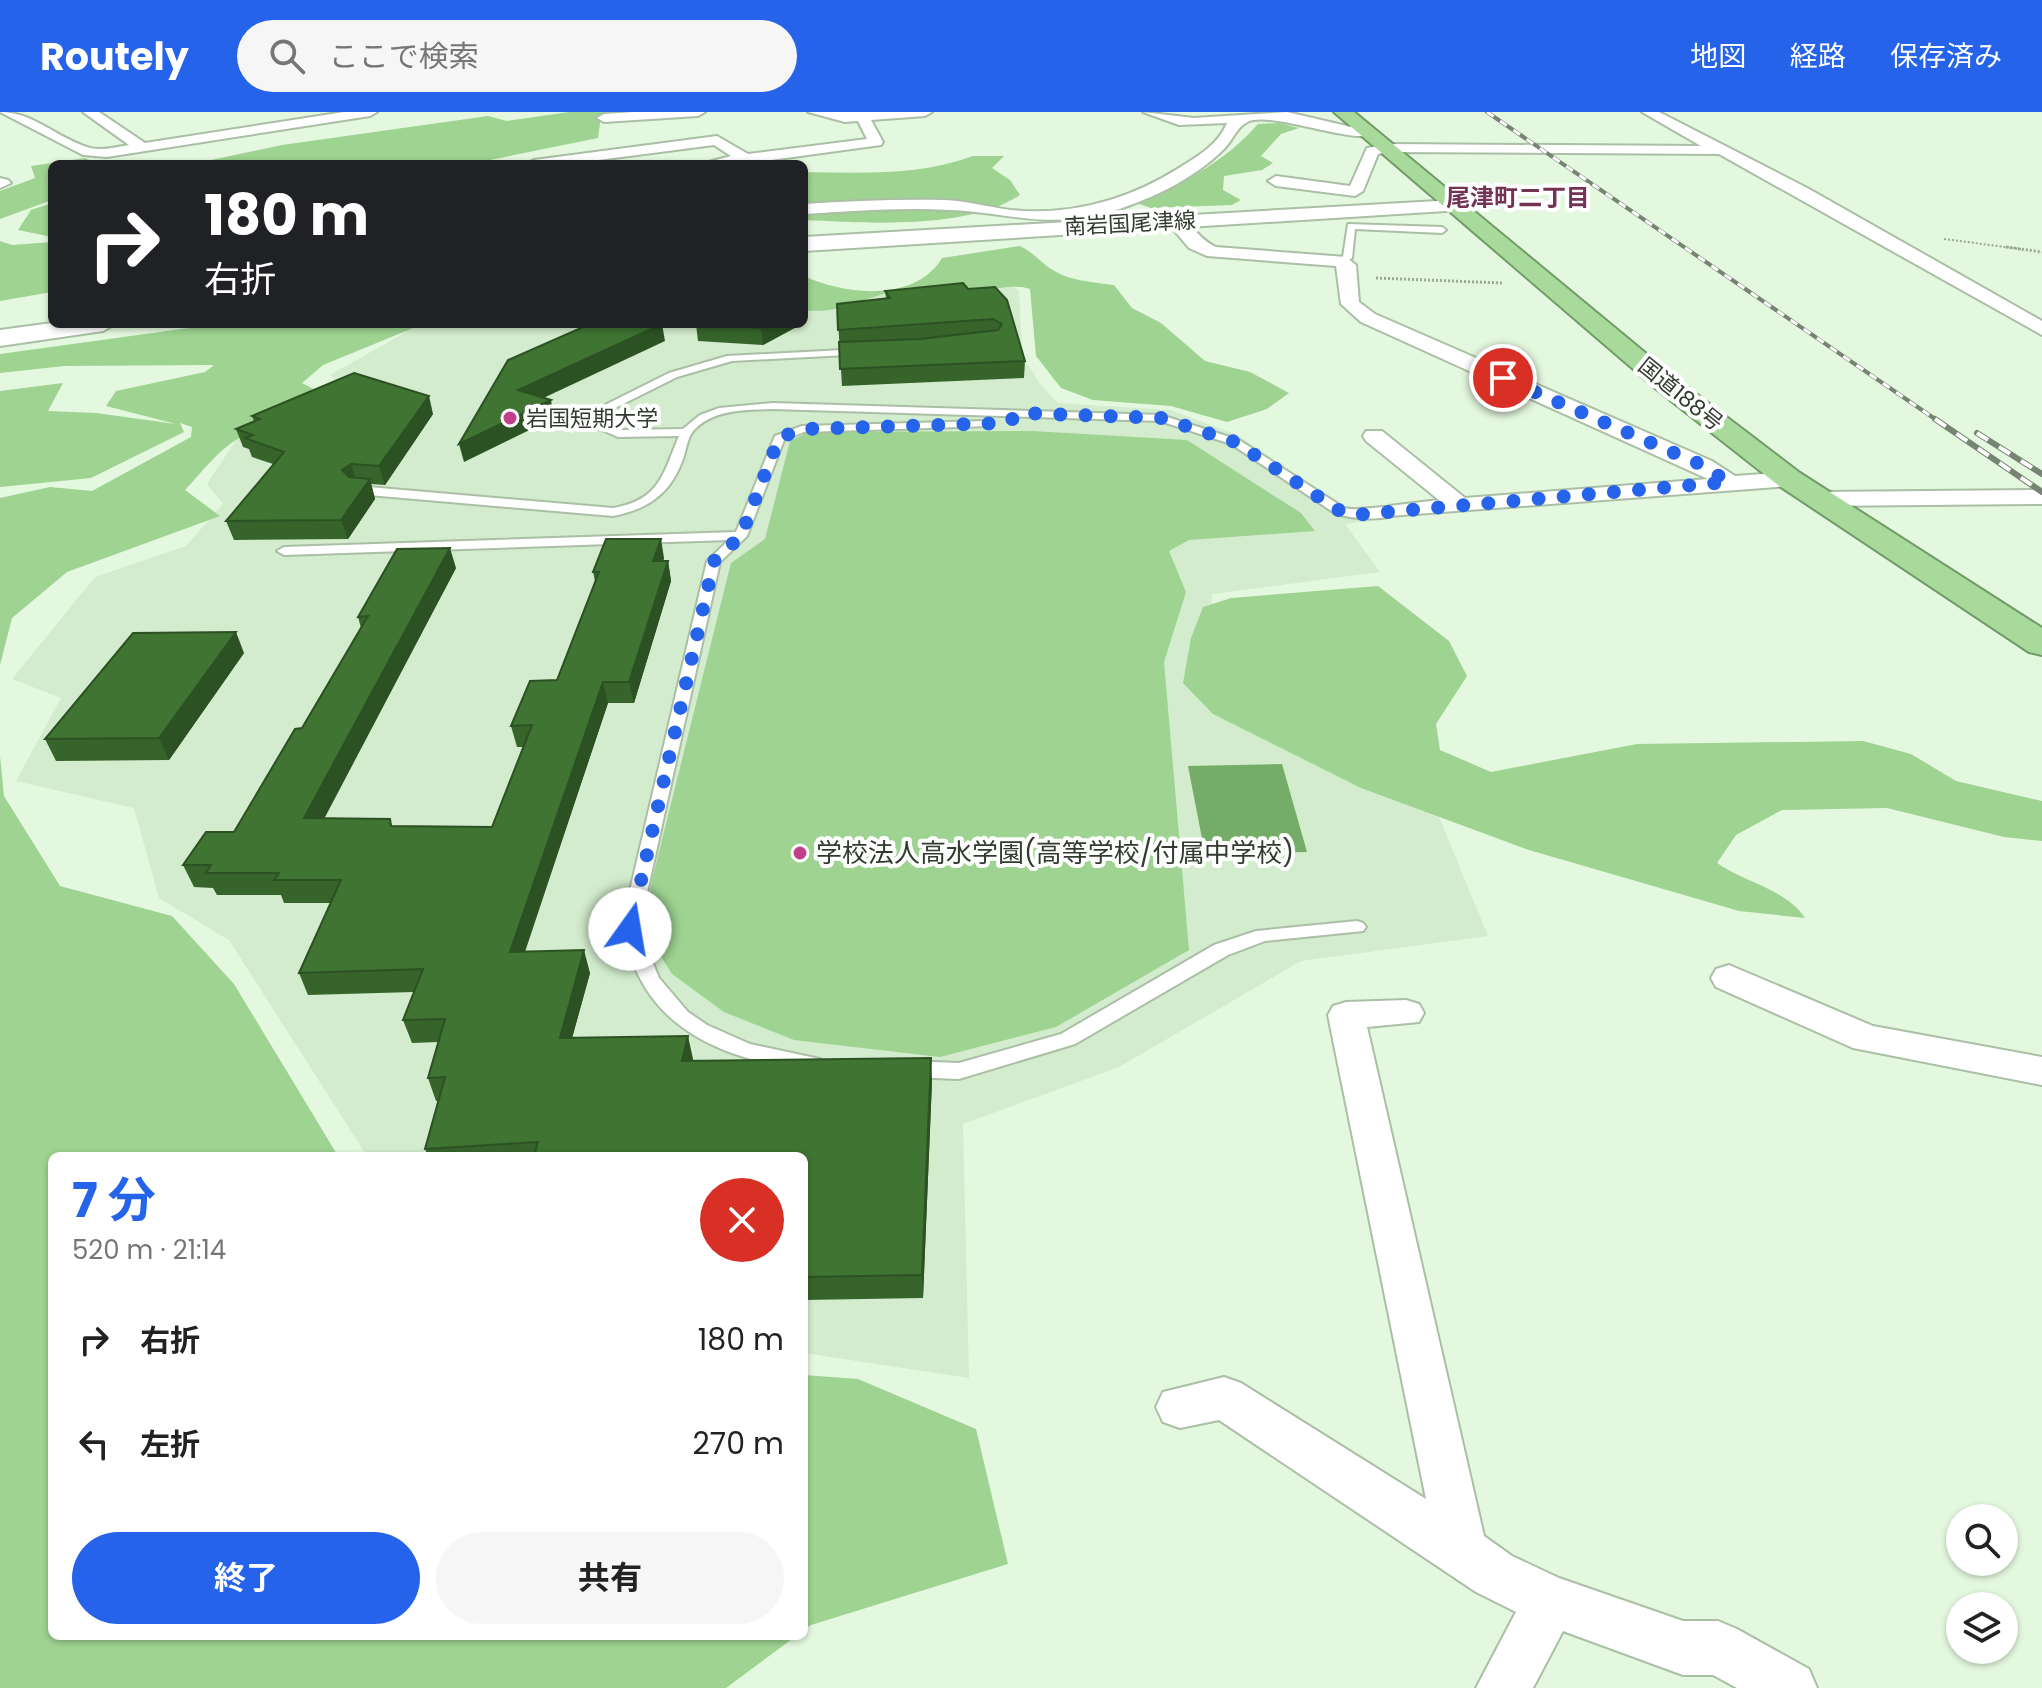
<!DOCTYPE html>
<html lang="ja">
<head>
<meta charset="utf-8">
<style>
	body { margin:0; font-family:Poppins,"Noto Sans JP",sans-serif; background:#f6f6f6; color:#222; height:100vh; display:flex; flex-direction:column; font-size:30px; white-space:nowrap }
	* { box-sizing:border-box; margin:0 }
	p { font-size:26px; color:#767676 }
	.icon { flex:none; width:44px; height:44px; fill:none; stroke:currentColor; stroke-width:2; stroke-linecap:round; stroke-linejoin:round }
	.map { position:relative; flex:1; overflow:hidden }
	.side { position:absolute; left:48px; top:1040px; width:760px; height:488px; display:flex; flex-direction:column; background:#fff; border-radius:12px; box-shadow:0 2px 6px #0004 }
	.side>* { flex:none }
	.hud { position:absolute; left:48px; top:48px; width:760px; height:168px; border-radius:12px; box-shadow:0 2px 6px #0004; background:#202124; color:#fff; overflow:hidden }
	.buttons { position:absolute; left:1946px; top:1392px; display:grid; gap:16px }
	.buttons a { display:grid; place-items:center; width:72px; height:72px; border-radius:50%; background:#fff; box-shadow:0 2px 6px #0004; font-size:40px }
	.pin { position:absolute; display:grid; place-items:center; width:68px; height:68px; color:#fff; margin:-34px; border:4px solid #fff; border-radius:50%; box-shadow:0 2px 8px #0007 }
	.me { position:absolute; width:88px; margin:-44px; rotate:13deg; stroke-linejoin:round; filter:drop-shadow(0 0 6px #0008) }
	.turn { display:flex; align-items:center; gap:28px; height:168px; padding:0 24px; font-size:36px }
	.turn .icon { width:104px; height:104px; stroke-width:2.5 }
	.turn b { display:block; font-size:56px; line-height:68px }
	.round { display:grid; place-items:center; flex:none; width:84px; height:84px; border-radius:42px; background:#f6f6f6 }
	.headline { display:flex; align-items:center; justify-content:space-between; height:136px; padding:0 24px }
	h1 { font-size:48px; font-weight:700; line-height:60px; color:#2563eb }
	.button { display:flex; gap:16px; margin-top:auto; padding:16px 24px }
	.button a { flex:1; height:92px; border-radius:48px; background:#2563eb; color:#fff; font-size:32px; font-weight:700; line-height:92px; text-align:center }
	.button a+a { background:#f6f6f6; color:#222 }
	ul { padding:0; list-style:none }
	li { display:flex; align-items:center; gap:24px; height:104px; padding:0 24px }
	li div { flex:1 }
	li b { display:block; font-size:30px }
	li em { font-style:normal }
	header { display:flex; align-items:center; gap:48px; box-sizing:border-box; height:112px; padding:0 40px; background:#2563eb; color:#fff }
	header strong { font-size:38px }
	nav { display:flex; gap:44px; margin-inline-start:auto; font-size:28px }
	.search { width:560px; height:72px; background:#f6f6f6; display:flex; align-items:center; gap:20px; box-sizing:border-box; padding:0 28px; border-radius:44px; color:#767676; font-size:30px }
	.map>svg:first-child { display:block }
	.built { fill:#d3eccd }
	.green { fill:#9ed391 }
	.water { fill:#75ac67 }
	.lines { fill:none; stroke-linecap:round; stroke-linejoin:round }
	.service-casing { stroke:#abbea6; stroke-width:4 }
	.minor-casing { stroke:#abbea6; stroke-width:4 }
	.secondary-casing { stroke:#abbea6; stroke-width:4 }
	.trunk-casing { stroke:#719c67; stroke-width:4 }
	.path-far1 { stroke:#99a896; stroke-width:2; stroke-dasharray:2 2; stroke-linecap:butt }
	.path { stroke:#99a896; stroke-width:3; stroke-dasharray:2 2; stroke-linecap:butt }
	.service { fill:#fff; fill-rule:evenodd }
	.minor { fill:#fff; fill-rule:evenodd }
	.secondary { fill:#fff; fill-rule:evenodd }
	.trunk { fill:#a8da9c; fill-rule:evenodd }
	.rail-far1-casing { stroke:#778373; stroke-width:4 }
	.rail-casing { stroke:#778373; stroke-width:6 }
	.rail-far1 { stroke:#fefefe; stroke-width:3; stroke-dasharray:8; stroke-linecap:butt }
	.rail { stroke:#fefefe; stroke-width:4; stroke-dasharray:13; stroke-linecap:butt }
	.wall { fill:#36642b }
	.shaded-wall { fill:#2c5123 }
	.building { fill:#3f7432; stroke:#2c5123; stroke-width:2 }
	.route { stroke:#2563eb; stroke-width:14; stroke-dasharray:0 25.2 }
	.poi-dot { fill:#c24089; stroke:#fefefe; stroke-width:3 }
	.labels { text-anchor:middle; stroke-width:8; stroke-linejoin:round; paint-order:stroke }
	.far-street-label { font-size:22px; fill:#333b31; stroke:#fefefe }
	.far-poi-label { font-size:22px; fill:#333b31; stroke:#fefefe; text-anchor:start }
	.far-neighbourhood-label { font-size:24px; font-weight:bold; fill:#733355; stroke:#fefefe }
	.poi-label { font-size:26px; fill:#333b31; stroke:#fefefe; text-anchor:start }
</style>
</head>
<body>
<header>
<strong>Routely</strong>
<div class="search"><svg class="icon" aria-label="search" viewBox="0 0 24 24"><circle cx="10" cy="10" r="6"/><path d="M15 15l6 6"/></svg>ここで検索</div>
<nav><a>地図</a><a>経路</a><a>保存済み</a></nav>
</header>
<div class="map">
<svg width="2042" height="1576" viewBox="0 0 2042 1576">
	<rect width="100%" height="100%" fill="#e4f8df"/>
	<path class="built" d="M1009,174l10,4 3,65 18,29 18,19 112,7 67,25 111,74 38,-4 9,13 -50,6 35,48 -168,22 -2,109 225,104 53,129 -187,25 -182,106 -156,57 6,254 -165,-25v-197h-437l-138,-216 -70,-42 -25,-90 -118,-27 45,-83 -49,-19 83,-102 91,-31 37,-42 -16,-20 33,-50 105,-45 -15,-14 90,-51h384v-17l28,3 36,-5 3,-11 47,-6 14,7z"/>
	<g class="green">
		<path d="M569,0h74l-42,4 -3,22 -128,26h-278l90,-19 206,-29 19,5z"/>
		<path d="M1279,11l20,5 -18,6 -20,22 12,7 -11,7 -38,6 -1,14 18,10 -9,5 -81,3 -12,-4c44,-21 87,-43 119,-80z"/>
		<path d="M973,44h31l-12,12 18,12 10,15c-53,35 -154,28 -216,25v-48c57,1 115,4 169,-16z"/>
		<path d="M85,46l14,6h-47v36l-52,19v-28l35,-13 -4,-12z"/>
		<path d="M52,91v34l-34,-7 13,-20z"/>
		<path d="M0,129l12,4 40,-3v50l-52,9z"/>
		<path d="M1020,134c13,6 20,16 31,23 18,12 42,13 63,16l18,23 29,15 44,38 45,11 39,21 -22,16 -40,13 -56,-16 -78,-6 -32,-12 -25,-32 -6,-67c-28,-8 -53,9 -80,5 -18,-2 -31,-9 -50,-5 -34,8 -60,26 -96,21v-34c41,19 111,27 138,-18z"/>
		<path d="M218,212h205l-100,41 -21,18 19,10c-25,21 -55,29 -82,45 -21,12 -38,35 -54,52l35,26 -153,56 -55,46 -12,47v-167l50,-11 42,4 99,-54 1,-10 -12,-4 4,9 -93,46 -91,9v-96l63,-8 -15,28 48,2 80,11 -70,-18 10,-15 89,-19 9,-7 -150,1 -64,7v-19z"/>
		<path d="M1032,319l155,9 114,73 14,18 -126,9 -20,11 17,41 -22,70 25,288 -133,77 -116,30 -146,-17 -70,-28 -52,-38 -28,-44 8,-50 79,-317 34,-24 25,-98 19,-9z"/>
		<path d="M1378,474l71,55 18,35 -31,48 4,26 51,22 146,-28 226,-3 48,13 45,27 86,20v40l-38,-4 -117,-29 -105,2 -46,25 -19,28c29,20 69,26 88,55l-66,-7 -210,-61 -168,-62 -148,-74 -30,-31 8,-45 12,-31 28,-9z"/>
		<path d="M0,644l4,40 56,90 112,30 62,68 104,172h-286v480h744l-70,52h-726z"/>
		<path d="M804,1263l54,4 118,50 32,135 -197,61 -7,5z"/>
	</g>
	<path class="water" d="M1282,652l25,88 -102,2 -17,-88z"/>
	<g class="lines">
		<defs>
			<g id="service">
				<path d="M1348,112l94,3 4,3 -4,3 -87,-4 -3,29 -12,6 -5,-3 8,-4z"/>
				<path d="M862,237l5,3 -1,2 -134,7 -55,16 -66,33 -10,7 -1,5 20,8 63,-1 17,-14 19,-7 54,-5 388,12 78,25 105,68c18,5 45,-7 59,3 -16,11 -48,8 -67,3l-105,-70 -71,-23 -387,-12c-25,1 -57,0 -77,19 -8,7 -9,18 -12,28 -12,36 -34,53 -71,60l-256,-22 -6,-4 6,-4 256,22c47,-8 50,-34 66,-72l-61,1 -30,-13 4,-10 11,-8 66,-33 58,-17z"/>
				<path d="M986,309l6,3 -2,2 -186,6 -20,8 -37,96 -27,26 -81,367 20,49 29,34 19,13 43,19 70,15 3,5 -3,5 -7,2c-66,-8 -137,-28 -171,-89 -10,-17 -14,-36 -21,-53l86,-368 22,-21 -445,15 -7,-4 7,-4 452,-15 39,-96 27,-10z"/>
				<path d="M1357,809l6,2 3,4 -3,4 -98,10 -37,14 -153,89 -116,35 -52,-2 -7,-3 -3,-5 3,-5 7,-3 52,2 102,-29 153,-89 42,-14z"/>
			</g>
			<g id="minor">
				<path d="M0,0c34,0 58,27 90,36 13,3 27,-1 39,-3l-46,-33h16l46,31 199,-31h33l-7,4 -263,41 -24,-2z"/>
				<path d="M634,0h71l-7,4 -94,6 -7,-4 7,-4z"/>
				<path d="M808,0h124l-7,4 -54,4 12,22 -2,3 -140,19h-40l30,-8 -17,-11 -146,19h-41l7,-4 183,-24 31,18 119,-15 -9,-18 -13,1z"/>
				<path d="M1143,0l51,6 93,-6 90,21c-17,13 -94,-18 -124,-13 -15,3 -19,19 -29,29 -29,29 -72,50 -111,62 -66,19 -100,2 -163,-1 -48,-3 -98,1 -146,4v-10c47,-3 94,-5 140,-4 23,1 44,7 67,10 60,6 117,-10 168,-42 19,-12 39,-23 48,-45l-48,2z"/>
				<path d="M1642,0h17l150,77 233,132v14l-323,-181 -330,-2 -11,2 -15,37 -8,5 -79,-10 -8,-5 8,-5 74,10 17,-38 22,-4 312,2z"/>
				<path d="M0,66l8,2 3,3 -11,5z"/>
				<path d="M1174,103c16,5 25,25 42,32l130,10 10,8 3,37 16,12 337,147 23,15 54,-4 12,7 -12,7 -400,30 -4,-5 4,-5 50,-6 -73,-59 -3,-5 3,-5h16l83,67 243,-19 -347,-157 -20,-18 -5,-38 -129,-10 -18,-8 -21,-25 -2,-3z"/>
				<path d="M2042,378v14l-223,2 -12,-7 12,-7z"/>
				<path d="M1729,853l144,61 169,31v28l-189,-37 -137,-61 -5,-9 5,-9z"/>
				<path d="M1406,888l13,4 5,9 -5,9 -52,5 117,509 28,20 47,22 124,43h35l19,8 72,40 8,19h-80l-24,-13h-30l-120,-44 -30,57h-57l40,-76 -40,-20 -257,-172 -39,8 -17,-6 -7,-15 7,-15 61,-15 17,6 185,116 -98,-484 5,-9 13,-4z"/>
			</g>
			<g id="secondary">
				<path d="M1455,88l7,2 3,4 -3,4 -658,41v-14z"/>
				<path d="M52,211v1h63l-12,7 -103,15v-16z"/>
			</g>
			<path id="trunk" d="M1334,0h20l324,268 122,93 242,155v27l-13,-3 -251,-167 -118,-93z"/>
		</defs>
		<use href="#service" class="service-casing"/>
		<use href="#minor" class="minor-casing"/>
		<use href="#secondary" class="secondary-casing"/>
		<use href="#trunk" class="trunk-casing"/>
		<path class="path-far1" d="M1944,127l77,10"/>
		<g class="path">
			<path d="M2006,135l36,5"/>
			<path d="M1376,166l126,5"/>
		</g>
		<use href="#service" class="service"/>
		<use href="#minor" class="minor"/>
		<use href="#secondary" class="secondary"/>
		<use href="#trunk" class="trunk"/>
		<defs>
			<path id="rail-far1" d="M1487,0l451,309"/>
			<g id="rail">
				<path d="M1935,307l107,73"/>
				<path d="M1977,321l65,41"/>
			</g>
		</defs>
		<use href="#rail-far1" class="rail-far1-casing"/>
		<use href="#rail" class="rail-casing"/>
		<use href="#rail-far1" class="rail-far1"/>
		<use href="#rail" class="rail"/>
	</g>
	<g class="wall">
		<path d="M995,175l30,74 -1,17 -182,8 -5,-82 49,-6 -1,-7 83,-2z"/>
		<path d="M696,212h106l-39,21 -65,-4z"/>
		<path d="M433,302l-48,71 -14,-1 4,15 -27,40 -114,1 -8,-19 47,-57 -21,-7 -3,-8 -6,-2 -7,-18 18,-8 -2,-5z"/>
		<path d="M664,446l-1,3h5l3,20 -37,122h-26l-83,249 65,21 -18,65 121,21 -1,2 240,20 -9,217 -119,2v-144h-376l-3,-7 13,-48h-2l-8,-23 10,-36 -26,1 -9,-23 11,-28 -106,3 -9,-22 32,-70h-47l-3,-8h-64l-4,-7 -19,-1 -11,-22 51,-33 68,-104 59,-100 -3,-11 98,-49 -132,250 66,1 2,7 100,1 31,-80h-6l-6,-21 46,-46 38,-99 -2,-9z"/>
		<path d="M244,541l-75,107 -113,1 -11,-22z"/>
	</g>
	<g class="shaded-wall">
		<path d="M662,212l3,17 -143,67 -4,-18z"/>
		<path d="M769,212h33l-39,21 -2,-17z"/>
		<path d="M429,284l4,18 -48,71 -6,-19z"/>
		<path d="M551,288l3,18 -90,44 -5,-18z"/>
		<path d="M351,352l6,19 -9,6 -6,-19z"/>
		<path d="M370,367l5,20 -27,40 -7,-19z"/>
		<path d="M661,427l3,19 -8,23 -3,-20z"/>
		<path d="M450,436l6,20 -143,272 -9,-22z"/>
		<path d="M668,449l3,20 -37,122 -5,-21z"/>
		<path d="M236,520l8,21 -75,107 -10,-22z"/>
		<path d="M603,570l5,21 -91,271 -7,-22z"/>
		<path d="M584,838l6,23 -24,87 -6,-22z"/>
		<path d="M688,924l5,23 -6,25 -5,-23z"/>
		<path d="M931,946l1,23 -9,217 -1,-23z"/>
	</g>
	<g class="building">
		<path d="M963,171l5,6 27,-2 12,13 18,61 -185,8 -1,-27 81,-3 78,-9 4,-6 -9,-5 -155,11 -1,-26 53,-6 -5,-7z"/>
		<path d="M590,212h72l-144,66 33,10 -92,44 49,-84z"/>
		<path d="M698,212h71l-8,4z"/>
		<path d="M354,261l75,23 -50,70 -28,-2 -9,6 7,7 21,2 -29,41 -115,1 58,-69 -39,-14 8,-3 -17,-6 24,-10 -8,-3z"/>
		<path d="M606,427h55l-8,22h15l-39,121h-26l-93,270 74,-2 -24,88 128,-2 -6,25 249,-3 -9,217 -118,2v-121h-270l4,-14 -113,7 20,-72 -17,1 17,-59 -42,1 20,-51 -124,4 42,-93h-67l5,-7h-73l5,-8h-28l23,-33h28l61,-103 7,-1 66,-112 -10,1 39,-68 53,-1 -146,270 86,1 1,7 101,1 40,-102 -21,1 19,-45 27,-1 42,-108h-6z"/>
		<path d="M236,520l-77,106 -114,1 88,-106z"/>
	</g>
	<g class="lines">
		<path class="route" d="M630,817l84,-368 27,-25 38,-98 23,-9 206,-6 11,-10 142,5 74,24 105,69 14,4 374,-33 -24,-16 -201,-88"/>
	</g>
	<g class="poi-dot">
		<circle cx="510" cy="306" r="8"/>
		<circle cx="800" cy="741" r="8"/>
	</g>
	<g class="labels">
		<g class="far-street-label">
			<text transform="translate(1130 111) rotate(-3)" y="8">南岩国尾津線</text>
			<text transform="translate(1681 282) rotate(39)" y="8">国道188号</text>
		</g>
		<g class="far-poi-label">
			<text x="526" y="314">岩国短期大学</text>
		</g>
		<g class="far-neighbourhood-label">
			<text x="1518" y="94">尾津町二丁目</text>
		</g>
		<g class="poi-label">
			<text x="816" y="750">学校法人高水学園(高等学校/付属中学校)</text>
		</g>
	</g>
</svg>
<div class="buttons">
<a><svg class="icon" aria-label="search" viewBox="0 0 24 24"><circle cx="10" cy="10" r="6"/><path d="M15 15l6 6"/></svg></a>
<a><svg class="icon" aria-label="layers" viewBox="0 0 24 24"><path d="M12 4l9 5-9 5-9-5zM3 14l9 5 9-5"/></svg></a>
</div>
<div class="pin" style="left:1503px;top:266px;background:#d93025"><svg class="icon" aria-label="arrive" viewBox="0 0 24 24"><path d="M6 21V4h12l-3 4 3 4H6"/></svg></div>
<svg class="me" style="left:630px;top:817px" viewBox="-20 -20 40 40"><circle r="19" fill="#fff"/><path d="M0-13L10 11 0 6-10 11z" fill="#2563eb"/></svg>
<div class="hud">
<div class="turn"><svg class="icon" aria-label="right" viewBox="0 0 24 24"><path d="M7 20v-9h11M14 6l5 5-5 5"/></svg><div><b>180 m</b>右折</div></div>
</div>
<section class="side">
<div class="headline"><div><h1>7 分</h1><p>520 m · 21:14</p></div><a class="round" style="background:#d93025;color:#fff"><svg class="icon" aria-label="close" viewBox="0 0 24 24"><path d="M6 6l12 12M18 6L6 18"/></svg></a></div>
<ul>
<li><svg class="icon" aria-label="right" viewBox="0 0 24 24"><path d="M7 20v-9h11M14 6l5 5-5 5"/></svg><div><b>右折</b></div><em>180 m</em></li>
<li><svg class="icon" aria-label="left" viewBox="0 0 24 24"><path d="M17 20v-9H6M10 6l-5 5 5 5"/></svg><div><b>左折</b></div><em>270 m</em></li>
</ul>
<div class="button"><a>終了</a><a>共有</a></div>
</section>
</div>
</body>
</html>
